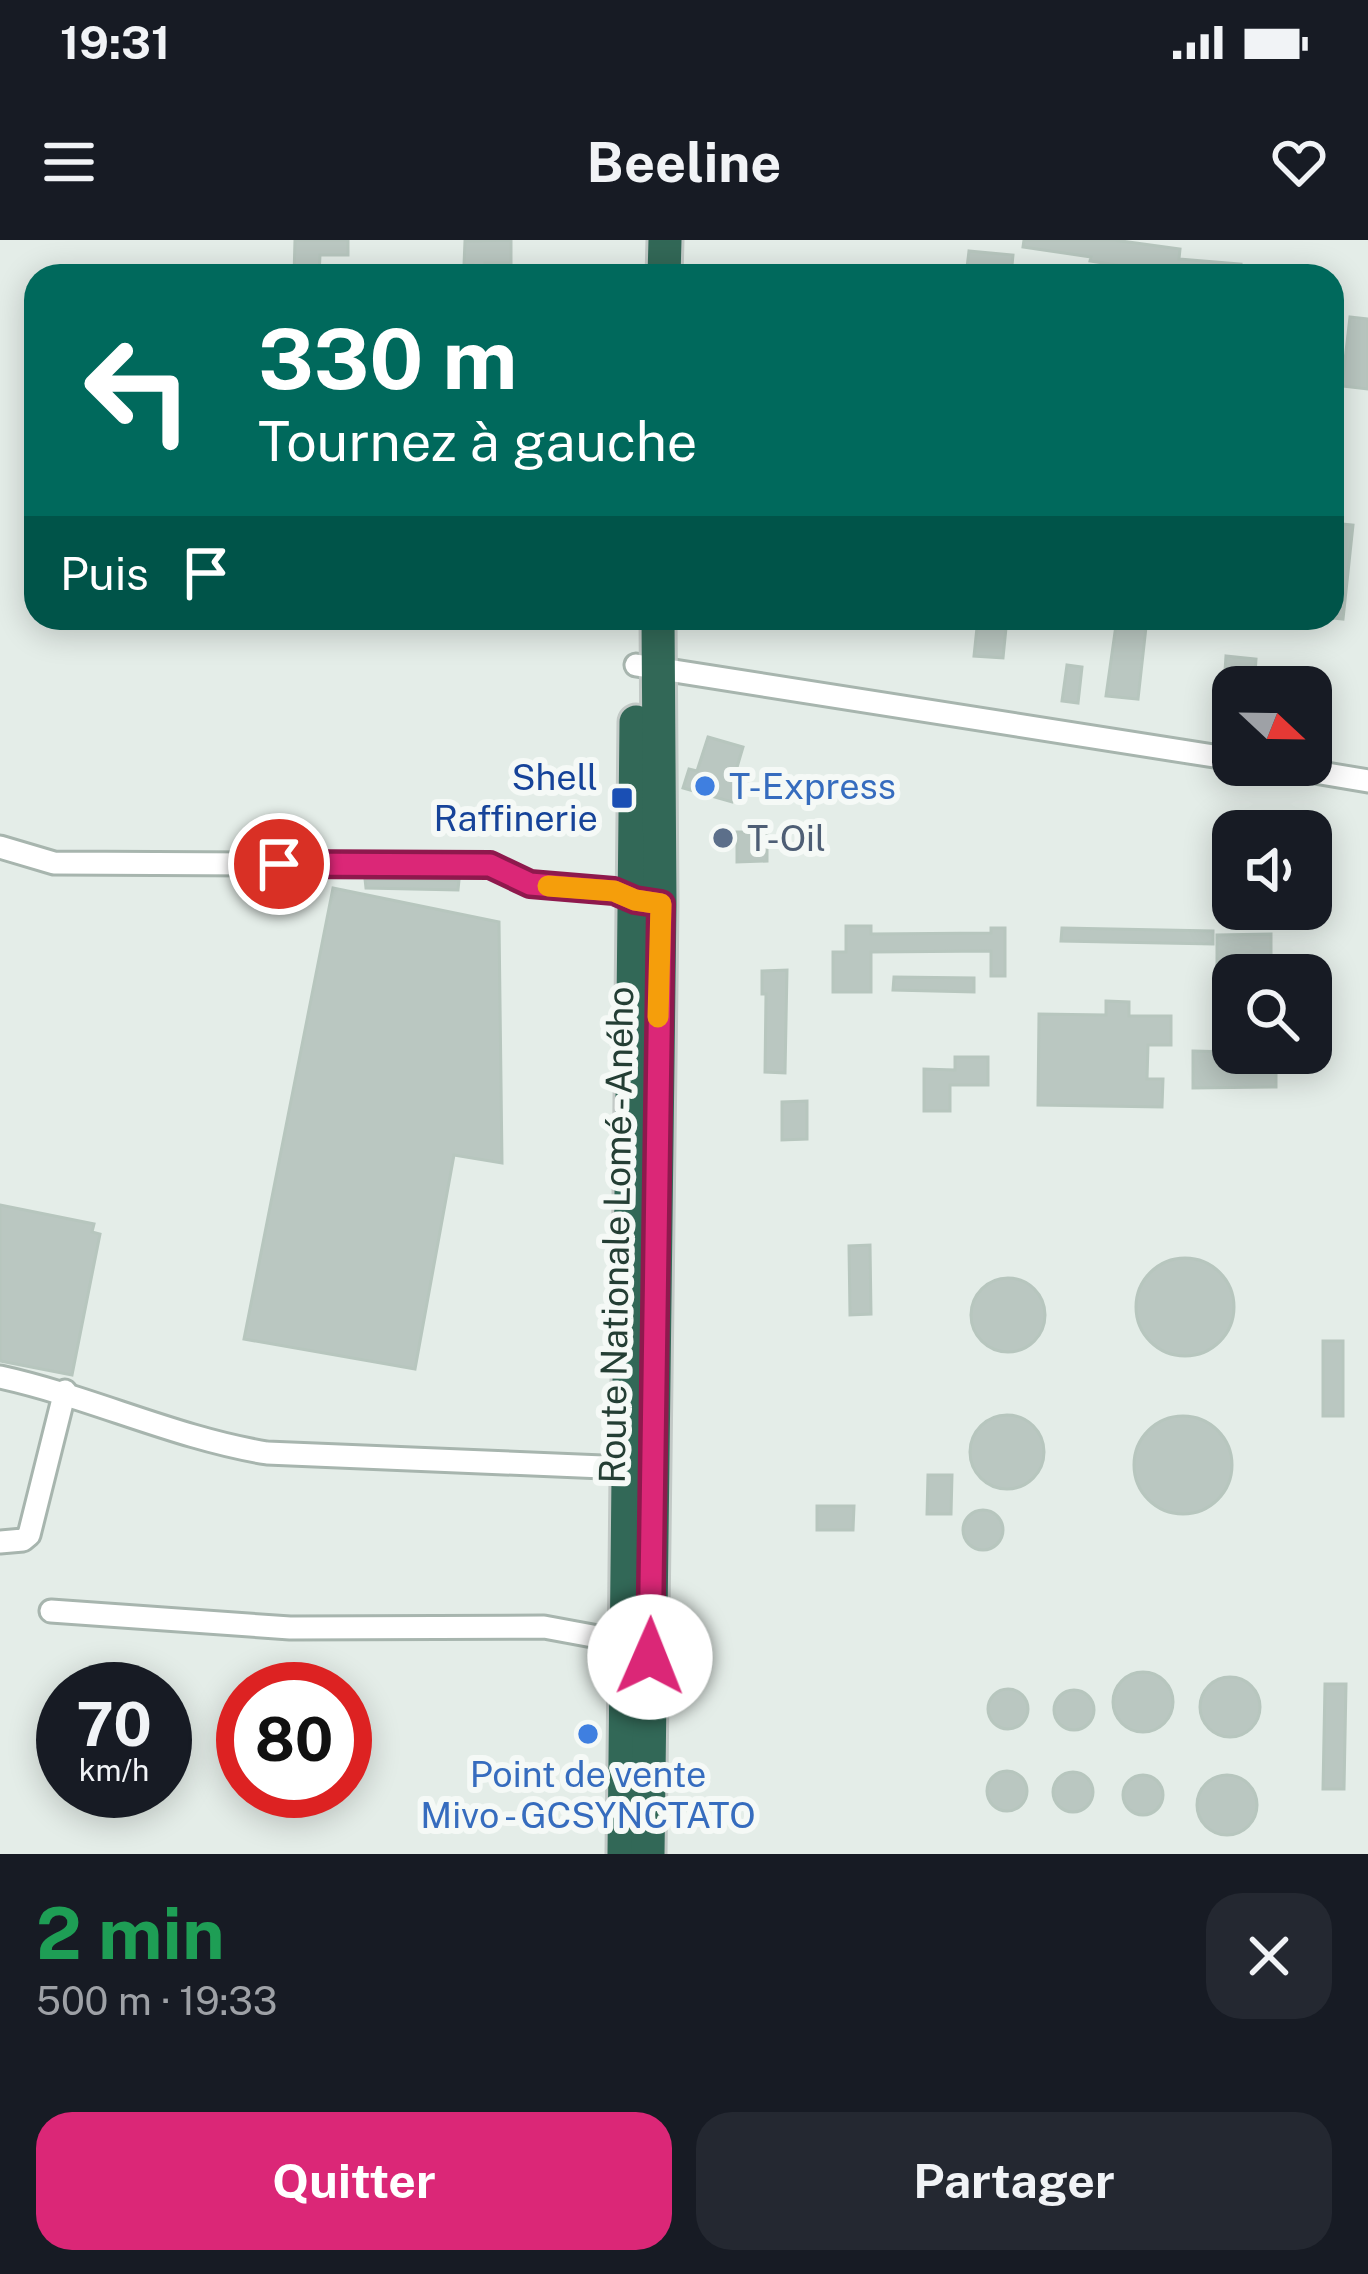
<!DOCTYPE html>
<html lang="fr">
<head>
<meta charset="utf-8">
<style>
	body { margin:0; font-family:"Public Sans",sans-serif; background:#242831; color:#f1f3f6; height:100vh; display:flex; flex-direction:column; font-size:45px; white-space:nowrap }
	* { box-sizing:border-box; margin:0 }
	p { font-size:39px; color:#9ea1a6 }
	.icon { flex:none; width:66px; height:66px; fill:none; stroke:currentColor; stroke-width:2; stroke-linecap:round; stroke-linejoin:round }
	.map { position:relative; height:1614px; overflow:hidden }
	.panel { display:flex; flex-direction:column; background:#171b24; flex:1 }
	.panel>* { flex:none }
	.hud { position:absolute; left:24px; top:24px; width:1320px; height:366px; border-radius:36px; box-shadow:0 6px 30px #0003; background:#00695c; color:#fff; overflow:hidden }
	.needle { width:78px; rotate:112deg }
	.controls { position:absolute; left:1212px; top:426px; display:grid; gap:24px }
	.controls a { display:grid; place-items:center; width:120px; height:120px; border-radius:24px; background:#171b24; box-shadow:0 6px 30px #0003; font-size:60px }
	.speed { position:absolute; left:36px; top:1422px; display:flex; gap:24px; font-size:60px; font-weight:700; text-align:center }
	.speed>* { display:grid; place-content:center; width:156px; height:156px; border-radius:50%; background:#171b24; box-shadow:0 6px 30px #0003; line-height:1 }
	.speed small { font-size:30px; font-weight:400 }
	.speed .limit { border:18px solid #d22; background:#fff; color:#111 }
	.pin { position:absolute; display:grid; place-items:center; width:102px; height:102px; color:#fff; margin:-51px; border:6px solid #fff; border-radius:50%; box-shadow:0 3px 12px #0007 }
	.me { position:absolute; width:132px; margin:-66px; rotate:1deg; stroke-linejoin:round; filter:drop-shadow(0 0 9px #0008) }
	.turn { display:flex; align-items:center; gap:42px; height:252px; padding:0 36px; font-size:54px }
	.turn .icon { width:156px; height:156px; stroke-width:2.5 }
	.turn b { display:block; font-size:84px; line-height:102px }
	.then { display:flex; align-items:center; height:114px; padding:0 36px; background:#0003; gap:24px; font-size:45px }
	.round { display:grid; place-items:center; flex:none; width:126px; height:126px; border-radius:36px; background:#242831 }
	.headline { display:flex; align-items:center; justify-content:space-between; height:204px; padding:0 36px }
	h1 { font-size:72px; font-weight:700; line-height:90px; color:#1e9e55 }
	.button { display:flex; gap:24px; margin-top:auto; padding:24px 36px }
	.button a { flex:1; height:138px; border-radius:36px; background:#db2777; color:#fff; font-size:48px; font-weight:700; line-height:138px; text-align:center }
	.button a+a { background:#242831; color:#f1f3f6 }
	.status { display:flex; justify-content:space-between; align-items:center; height:84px; padding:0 60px; background:#171b24; direction:ltr }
	.status svg { height:33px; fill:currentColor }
	header { display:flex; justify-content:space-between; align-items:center; height:156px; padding:0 36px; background:#171b24; font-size:54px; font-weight:700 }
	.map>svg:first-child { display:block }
	.building { fill:#bac7c1; stroke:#b7c6be; stroke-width:3 }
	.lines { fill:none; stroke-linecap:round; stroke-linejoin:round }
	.minor-casing { stroke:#a7b5ae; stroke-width:27 }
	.highway-casing { stroke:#c2c9c6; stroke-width:39 }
	.minor { stroke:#fff; stroke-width:21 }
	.highway { stroke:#326857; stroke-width:33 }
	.route-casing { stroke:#8e194d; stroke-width:30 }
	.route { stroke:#db2777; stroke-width:21 }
	.slow { stroke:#f59e0b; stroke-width:21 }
	.shop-dot { fill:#3f7fe0; stroke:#f5f9f6; stroke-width:4.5 }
	.transit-dot { fill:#1a4fb4; stroke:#f5f9f6; stroke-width:4.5 }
	.service-dot { fill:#5c6f8a; stroke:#f5f9f6; stroke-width:4.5 }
	.labels { text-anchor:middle; stroke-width:12; stroke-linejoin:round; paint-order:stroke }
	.transit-label { font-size:36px; fill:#164399; stroke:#f5f9f6; text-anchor:end }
	.shop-label { font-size:36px; fill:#366cbe; stroke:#f5f9f6; text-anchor:start }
	.service-label { font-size:36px; fill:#4e5e75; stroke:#f5f9f6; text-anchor:start }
	.street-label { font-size:36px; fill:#243e34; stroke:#f5f9f6 }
</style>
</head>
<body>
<div class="status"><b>19:31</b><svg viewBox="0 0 49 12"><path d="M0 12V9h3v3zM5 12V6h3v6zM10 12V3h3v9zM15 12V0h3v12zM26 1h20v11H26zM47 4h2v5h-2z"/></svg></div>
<header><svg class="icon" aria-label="menu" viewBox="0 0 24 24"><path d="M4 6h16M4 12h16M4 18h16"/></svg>Beeline<svg class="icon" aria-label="heart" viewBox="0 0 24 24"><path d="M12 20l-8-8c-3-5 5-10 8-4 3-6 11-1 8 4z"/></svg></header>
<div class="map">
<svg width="1368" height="1614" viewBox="0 0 1368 1614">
	<rect width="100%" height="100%" fill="#e4ede8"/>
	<g class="building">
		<path d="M295,0h53v15h-28l-1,21h-25z"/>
		<path d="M511,0v23h-26v10h-12v-8h-9l1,-24z"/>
		<path d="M1024,0h90l66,9 -1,10 62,5 -1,12h-51l-99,-15 1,-4 -68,-10z"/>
		<path d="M969,11l44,4 -2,21h-45z"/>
		<path d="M1350,77l18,2v70l-26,-3z"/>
		<path d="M1332,283l21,2 -10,94 -11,-1z"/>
		<path d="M978,378h29l-4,40 -29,-2z"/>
		<path d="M1117,378h30l-9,81 -32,-3z"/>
		<path d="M1226,416l30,3 -1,15 -30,-3z"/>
		<path d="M1067,425l15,2 -4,36 -16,-2z"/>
		<path d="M708,497l35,10 -10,34 4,2 -5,19 -49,-14 6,-19 8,2z"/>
		<path d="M737,592h30v29l-30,1z"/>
		<path d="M365,639l94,1 -1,10 -92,-2z"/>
		<path d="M333,648l166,34 3,241 -48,-8 -39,214 -171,-30z"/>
		<path d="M846,686h25v8l120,-1v-5h14v48h-14v-25l-120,1v40h-38v-40h13z"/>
		<path d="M1062,688l151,3v13l-152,-3z"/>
		<path d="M1271,694v36h-54v-35z"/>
		<path d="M787,730l-2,103 -20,-1 1,-78h-4v-23z"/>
		<path d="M894,737l80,1v14l-81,-2z"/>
		<path d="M1106,761l23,1v14h42v29h-23l-1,34h16l-1,28 -124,-2 1,-91 67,1z"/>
		<path d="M1193,811l83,2v34l-83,1z"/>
		<path d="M955,817h33v28h-38v26h-26v-42l31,1z"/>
		<path d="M807,861v38l-25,1v-38z"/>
		<path d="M0,965l94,19 -2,8 8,2 -28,141 -72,-14z"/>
		<path d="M870,1005l1,69 -21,1 -1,-69z"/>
		<circle cx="1185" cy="1067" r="49"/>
		<circle cx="1008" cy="1075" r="37"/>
		<rect x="1323" y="1101" width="20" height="75"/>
		<circle cx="1007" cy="1212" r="37"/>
		<circle cx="1183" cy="1225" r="49"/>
		<path d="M928,1235h24l-1,39h-24z"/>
		<path d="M817,1266h37l-1,24h-36z"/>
		<circle cx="983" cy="1290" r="20"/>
		<circle cx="1143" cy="1462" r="30"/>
		<circle cx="1230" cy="1467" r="30"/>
		<path d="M1325,1444h21l-2,105h-21z"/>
		<circle cx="1008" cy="1469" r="20"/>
		<circle cx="1074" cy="1470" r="20"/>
		<circle cx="1007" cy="1551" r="20"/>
		<circle cx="1073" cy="1552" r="20"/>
		<circle cx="1227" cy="1565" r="30"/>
		<circle cx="1143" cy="1555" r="20"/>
	</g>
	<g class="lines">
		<defs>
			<g id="minor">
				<path d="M636,425l597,94"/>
				<path d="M1273,525l95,16"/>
				<path d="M0,607l54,16 437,2 39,19 84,7 29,10"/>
				<path d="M0,1137c91,20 175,61 267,76l360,15"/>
				<path d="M0,1302l23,-2 6,-5 36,-144"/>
				<path d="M51,1371l239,17 254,-1 81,15"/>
			</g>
			<g id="highway">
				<path d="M664,36l1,-36"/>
				<path d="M624,1614l12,-1132"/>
				<path d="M648,1614l12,-950 -2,-286"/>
			</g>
		</defs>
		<use href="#minor" class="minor-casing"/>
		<use href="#highway" class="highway-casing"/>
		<use href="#minor" class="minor"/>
		<use href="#highway" class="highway"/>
	</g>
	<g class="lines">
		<defs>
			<path id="route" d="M279,624l211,1 40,19 84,7 21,9 26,4 -11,753"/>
		</defs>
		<use href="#route" class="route-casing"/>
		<use href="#route" class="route"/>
		<path class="slow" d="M548,646l66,5 21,9 26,4 -3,113"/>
	</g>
	<g class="shop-dot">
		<circle cx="705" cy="546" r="12"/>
		<circle cx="588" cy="1494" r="12"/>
	</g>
	<rect class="transit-dot" x="610" y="546" width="24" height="24" rx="6"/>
	<circle class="service-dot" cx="723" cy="598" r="12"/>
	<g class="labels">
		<g class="transit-label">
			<text x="598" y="550">Shell<tspan x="598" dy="41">Raffinerie</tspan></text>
		</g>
		<g class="shop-label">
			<text x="729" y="559">T-Express</text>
			<text x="588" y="1547" text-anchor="middle">Point de vente<tspan x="588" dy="41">Mivo - GCSYNCTATO</tspan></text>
		</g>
		<g class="service-label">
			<text x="747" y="611">T-Oil</text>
		</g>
		<g class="street-label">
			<text transform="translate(616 995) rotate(-89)" y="13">Route Nationale Lomé - Aného</text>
		</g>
	</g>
</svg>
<div class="controls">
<a><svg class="needle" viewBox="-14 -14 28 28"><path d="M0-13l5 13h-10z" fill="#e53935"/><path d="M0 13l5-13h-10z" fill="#9ea1a6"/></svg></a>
<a><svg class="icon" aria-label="sound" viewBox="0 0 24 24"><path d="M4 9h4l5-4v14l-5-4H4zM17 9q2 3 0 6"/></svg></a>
<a><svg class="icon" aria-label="search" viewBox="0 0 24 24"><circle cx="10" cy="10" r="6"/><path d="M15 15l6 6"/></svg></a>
</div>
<div class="speed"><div>70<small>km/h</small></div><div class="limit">80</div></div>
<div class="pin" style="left:279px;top:624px;background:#d93025"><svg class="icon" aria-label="arrive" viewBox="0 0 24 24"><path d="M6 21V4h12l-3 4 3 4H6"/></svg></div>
<svg class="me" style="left:650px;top:1417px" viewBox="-20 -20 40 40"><circle r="19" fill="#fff"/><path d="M0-13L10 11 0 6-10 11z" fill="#db2777"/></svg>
<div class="hud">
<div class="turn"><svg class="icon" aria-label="left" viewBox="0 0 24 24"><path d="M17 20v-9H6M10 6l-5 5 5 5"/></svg><div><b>330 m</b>Tournez à gauche</div></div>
<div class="then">Puis<svg class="icon" aria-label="arrive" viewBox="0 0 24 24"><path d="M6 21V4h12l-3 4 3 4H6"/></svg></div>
</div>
</div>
<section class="panel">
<div class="headline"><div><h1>2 min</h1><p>500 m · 19:33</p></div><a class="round"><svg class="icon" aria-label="close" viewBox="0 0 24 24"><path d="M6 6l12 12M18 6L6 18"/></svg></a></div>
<div class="button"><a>Quitter</a><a>Partager</a></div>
</section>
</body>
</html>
